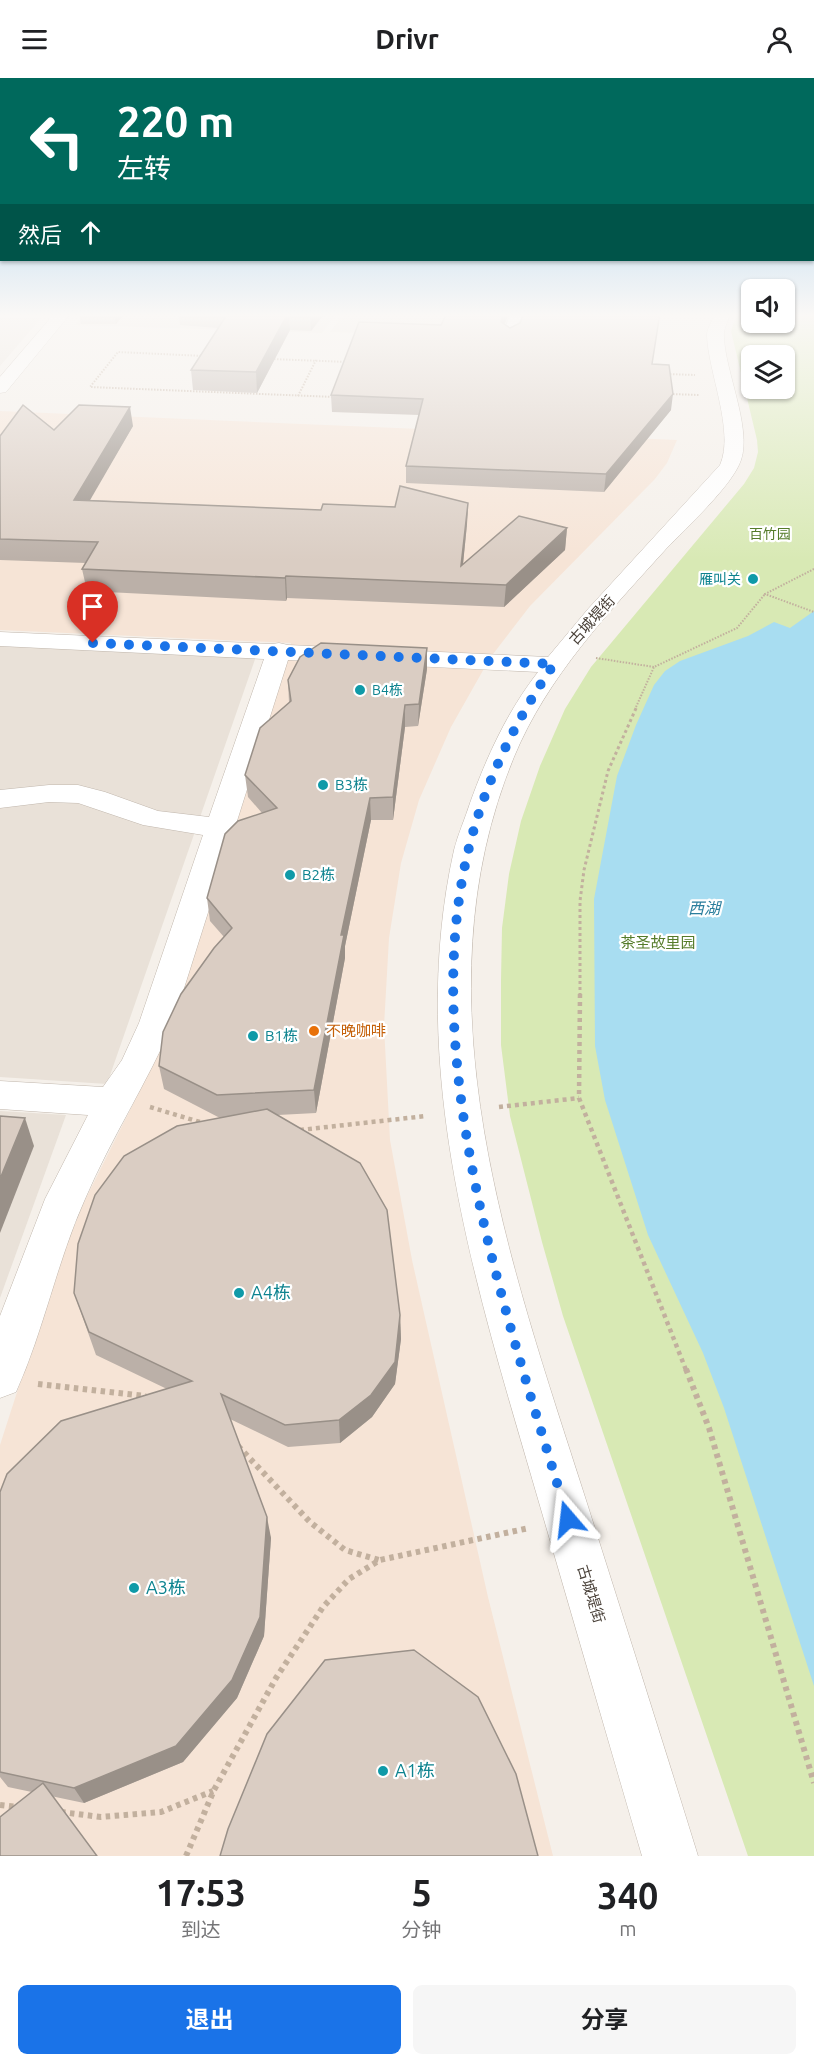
<!DOCTYPE html>
<html lang="zh">
<head>
<meta charset="utf-8">
<style>
	body { margin:0; font-family:Ubuntu,"Noto Sans SC",sans-serif; background:#f6f6f6; color:#202124; height:100vh; display:flex; flex-direction:column; font-size:22px; white-space:nowrap }
	* { box-sizing:border-box; margin:0 }
	p { font-size:20px; color:#757577 }
	.icon { flex:none; width:33px; height:33px; fill:none; stroke:currentColor; stroke-width:2; stroke-linecap:round; stroke-linejoin:round }
	.map { position:relative; height:1778px; overflow:hidden }
	.sheet { display:flex; flex-direction:column; background:#fff; flex:1 }
	.sheet>* { flex:none }
	.hud { position:absolute; left:0px; top:0px; width:814px; height:183px; box-shadow:0 2px 4px #0004; background:#00695c; color:#fff; overflow:hidden }
	.buttons { position:absolute; left:741px; top:201px; display:grid; gap:12px }
	.buttons a { display:grid; place-items:center; width:54px; height:54px; border-radius:9px; background:#fff; box-shadow:0 2px 4px #0004; font-size:30px }
	.pin { position:absolute; display:grid; place-items:center; width:51px; height:51px; color:#fff; margin:-62px -26px; border-radius:50% 50% 50% 0; rotate:-45deg; box-shadow:0 0 6px #0007 }
	.pin .icon { rotate:45deg }
	.me { position:absolute; width:66px; margin:-33px; rotate:343deg; stroke-linejoin:round; filter:drop-shadow(0 0 4px #0008) }
	.turn { display:flex; align-items:center; gap:21px; height:126px; padding:0 18px; font-size:27px }
	.turn .icon { width:78px; height:78px; stroke-width:2.5 }
	.turn b { display:block; font-size:42px; line-height:51px }
	.then { display:flex; align-items:center; height:57px; padding:0 18px; background:#0003; gap:12px; font-size:22px }
	.eta { display:flex; justify-content:space-evenly; align-items:center; height:102px; text-align:center }
	.eta b { font-size:36px; font-weight:700; line-height:42px }
	.primary-button { display:flex; gap:12px; margin-top:auto; padding:12px 18px }
	.primary-button a { flex:1; height:69px; border-radius:9px; background:#1a73e8; color:#fff; font-size:24px; font-weight:700; line-height:69px; text-align:center }
	.primary-button a+a { background:#f6f6f6; color:#202124 }
	header { display:flex; justify-content:space-between; align-items:center; height:78px; padding:0 18px; background:#fff; font-size:27px; font-weight:700 }
	.map>svg:first-child { display:block }
	.residential { fill:#e9e1d8 }
	.commercial { fill:#f6e4d6 }
	.green { fill:#d8e9b4; fill-rule:evenodd }
	.water { fill:#a8ddf1 }
	.lines { fill:none; stroke-linecap:round; stroke-linejoin:round }
	.minor-casing { stroke:#c1b7ad; stroke-width:1 }
	.path-far3 { stroke:#c2b09e; stroke-width:2; stroke-dasharray:1.5 1.5; stroke-linecap:butt }
	.path-far2 { stroke:#c2b09e; stroke-width:3; stroke-dasharray:3 3; stroke-linecap:butt }
	.path-far1 { stroke:#c2b09e; stroke-width:4.5; stroke-dasharray:4 4; stroke-linecap:butt }
	.path { stroke:#c2b09e; stroke-width:6; stroke-dasharray:4.5 4.5; stroke-linecap:butt }
	.minor { fill:#fff; fill-rule:evenodd }
	.wall { fill:#bbb0a8 }
	.shaded-wall { fill:#999088 }
	.building { fill:#dacdc3; stroke:#999088; stroke-width:1.5 }
	.route { stroke:#1a73e8; stroke-width:10; stroke-dasharray:0 18 }
	.culture-dot { fill:#0f9aa8; stroke:#fff; stroke-width:2 }
	.food-dot { fill:#e8710a; stroke:#fff; stroke-width:2 }
	.labels { text-anchor:middle; stroke-width:4.5; stroke-linejoin:round; paint-order:stroke }
	.far-park-label { font-size:14px; fill:#557c2a; stroke:#fff }
	.far-culture-label { font-size:14px; fill:#0d838f; stroke:#fff; text-anchor:end }
	.street-label { font-size:15px; fill:#494038; stroke:#fff }
	.culture-label { font-size:15px; fill:#0d838f; stroke:#fff; text-anchor:start }
	.park-label { font-size:15px; fill:#557c2a; stroke:#fff }
	.food-label { font-size:15px; fill:#c56008; stroke:#fff; text-anchor:start }
	.water-label { font-size:16px; font-style:italic; fill:#2b7e9d; stroke:#fff }
	.near-culture-label { font-size:18px; fill:#0d838f; stroke:#fff; text-anchor:start }
</style>
</head>
<body>
<header><svg class="icon" aria-label="menu" viewBox="0 0 24 24"><path d="M4 6h16M4 12h16M4 18h16"/></svg>Drivr<svg class="icon" aria-label="person" viewBox="0 0 24 24"><circle cx="12" cy="8" r="4"/><path d="M4 21q1-7 8-7t8 7"/></svg></header>
<div class="map">
<svg width="814" height="1778" viewBox="0 0 814 1778">
	<rect width="100%" height="100%" fill="#f5f0ea"/>
	<g class="residential">
		<path d="M84,235h253l-15,20 -247,-8z"/>
		<path d="M344,235h167l-10,24 -171,-5z"/>
		<path d="M0,239l41,1 -41,48z"/>
		<path d="M0,559l259,11 -152,436 -107,-7z"/>
		<path d="M0,1033l66,4 -66,183z"/>
	</g>
	<path class="commercial" d="M0,333l677,29 -10,23 -12,16 -125,127 -40,52 -39,69 -32,73 -18,63 -12,75 -5,88 6,114 22,120 76,337 65,259h-553v-411l57,-177 27,-66 79,-158 20,-53 108,-348 -291,-13z"/>
	<path class="green" d="M737,235h14l1,9h32l1,-9h29v1543h-66l-185,-540 -21,-74 -32,-126 -9,-71v-65l1,-52 7,-54 12,-53 19,-55 25,-57 26,-42 153,-183 10,-16 4,-16 -1,-12 -26,-109zM752,278h32v32h-32z"/>
	<path class="water" d="M814,533v1075l-90,-278 -21,-55 -55,-118 -43,-135 -10,-54 -1,-147 23,-123 19,-51 18,-40 11,-14 15,-10 68,-25 26,-14 16,6z"/>
	<g class="lines">
		<defs>
			<g id="minor">
				<path d="M55,235h16l-65,79 -6,1v-16z"/>
				<path d="M511,235h16l-9,23 -8,5 -8,-5z"/>
				<path d="M715,235h16c-3,8 -8,16 -7,24 1,34 28,91 17,123 -8,25 -55,68 -75,89 -57,63 -119,128 -152,208 -100,242 -4,506 71,740 38,120 76,239 113,359h-56c-35,-119 -69,-238 -104,-357 -61,-210 -133,-429 -84,-649 4,-16 11,-31 16,-47 17,-47 37,-91 68,-131l-250,-12 -115,363c-26,60 -62,115 -88,176 -28,62 -41,131 -69,193l-16,6v-82l45,-117 43,-84 -88,-6v-28l103,6 19,-27 17,-37 64,-188 -60,-10 -65,-22 -29,-1 -49,6v-18l49,-5h29l27,7 53,19 51,6 55,-158 -264,-13v-14l272,12 7,-1 9,2 260,12 40,-48 132,-144c15,-34 -12,-93 -13,-130 0,-7 6,-15 8,-22z"/>
			</g>
		</defs>
		<use href="#minor" class="minor-casing"/>
		<g class="path-far3">
			<path d="M204,278l-86,-4 -28,35 245,10"/>
			<path d="M271,281l77,3"/>
			<path d="M667,296l28,1"/>
			<path d="M670,316l29,1"/>
			<path d="M298,318l18,-36"/>
			<path d="M814,491l-49,25 49,18"/>
			<path d="M596,580l58,9"/>
			<path d="M636,629l18,-40 83,-39 28,-34"/>
		</g>
		<path class="path-far2" d="M580,918v-95l4,-31 24,-99 29,-65"/>
		<g class="path-far1">
			<path d="M580,916l-1,104 107,272"/>
			<path d="M150,1029l53,16"/>
			<path d="M499,1029l80,-9"/>
			<path d="M300,1052l126,-14"/>
		</g>
		<g class="path">
			<path d="M686,1291l23,59 105,355"/>
			<path d="M38,1306l108,12"/>
			<path d="M238,1368l72,76 35,28 34,10"/>
			<path d="M0,1727l17,2"/>
			<path d="M61,1734l40,5 60,-5 52,-21"/>
			<path d="M186,1778l28,-66 62,-112 47,-71 26,-28 31,-19 149,-32"/>
		</g>
		<use href="#minor" class="minor"/>
	</g>
	<g class="wall">
		<path d="M79,235h46l-9,11h-35z"/>
		<path d="M178,235h147l-14,18 -21,-1 -33,63 -64,-3 -2,-20 27,-42 -38,-3z"/>
		<path d="M660,235l-8,51 19,46 -67,82 -198,-9v-17l13,-51 -87,-3 -1,-17 174,-71 5,4z"/>
		<path d="M133,348l-44,74 232,10 147,-7 -1,21 -4,41 104,-37 -2,22 -61,57 -217,-9 -1,3 -199,-10 -5,-22 4,-6 -86,-3v-124l54,-6z"/>
		<path d="M427,570v21l-9,57 -13,1 -12,93h-22l-26,126v12l-29,155 -38,2 122,200 1,24 -6,45 -23,33 -32,26 -52,4 -58,-28 41,119 -7,98 -27,62 -54,64 -99,41 -76,-16 -8,-10v-285l167,-103 -71,-34 -22,-62 146,-175 -56,-29 -5,-23 65,-129 -14,-16 -3,-23 55,-85 -14,-16 -3,-22 44,-72 -1,-23z"/>
	</g>
	<g class="shaded-wall">
		<path d="M114,235h11l-9,11z"/>
		<path d="M288,235h1l1,17 -33,63 -1,-21z"/>
		<path d="M310,235h15l-14,18z"/>
		<path d="M504,235h5l-9,24 1,-15z"/>
		<path d="M673,316l-2,16 -67,82 2,-18z"/>
		<path d="M130,329l3,19 -55,95 -4,-21z"/>
		<path d="M468,425l-1,21 -6,59v-17z"/>
		<path d="M567,450l-2,22 -61,57 2,-22z"/>
		<path d="M286,498l1,22 -1,3 -1,-23z"/>
		<path d="M427,570v21l-9,57 1,-22z"/>
		<path d="M405,627v22l-12,93v-23z"/>
		<path d="M370,720l1,22 -26,126v12l-29,155 -2,-23 27,-155z"/>
		<path d="M25,1040l9,28 -34,87v-54z"/>
		<path d="M400,1237l1,24 -6,45 -23,33 -32,26 -1,-23z"/>
		<path d="M267,1439l4,21 -7,98 -27,62 -54,64 -99,41 -10,-15z"/>
	</g>
	<g class="building">
		<path d="M228,235h60l-32,59 -65,-2z"/>
		<path d="M447,235h57l-3,9 9,6 10,-5 4,-10h136l-8,51 17,1 4,29 -67,80 -200,-8 17,-67 -92,-4 28,-73 82,3z"/>
		<path d="M23,327l31,25 25,-25 51,2 -56,93 247,10 2,-6 72,3 5,-21 68,17 -7,63 58,-50 48,12 -61,57 -220,-9 -1,2 -203,-9 16,-27 -98,-3v-103z"/>
		<path d="M321,565l106,5 -8,56 -14,1 -12,92 -23,1 -29,137h3l-30,155 -97,5 -58,-29 4,-34 18,-38 33,-46 18,-20 -25,-30 18,-64 13,-13 39,-13 -32,-33 15,-47 31,-27 -3,-21 12,-23z"/>
		<path d="M267,1031l93,54 27,47 13,105 -5,47 -24,33 -32,25 -54,5 -64,-31 46,123 -7,100 -28,63 -56,66 -102,42 -74,-16v-280l7,-18 54,-53 131,-40 -103,-49 -15,-39 4,-49 17,-49 29,-39 53,-30z"/>
		<path d="M0,1038l25,2 -25,61z"/>
		<path d="M414,1572l64,47 38,77 22,82h-318l8,-27 39,-95 58,-74z"/>
		<path d="M43,1705l54,73h-97v-39z"/>
	</g>
	<linearGradient id="sky" x2="0" y2="1"><stop stop-color="#8ec4ec"/><stop offset="0.49" stop-color="#faf8f6"/><stop offset="1" stop-color="#faf8f6" stop-opacity="0"/></linearGradient>
	<rect width="814" height="484" fill="url(#sky)"/>
	<g class="lines">
		<path class="route" d="M93,565l461,21c-36,53 -65,110 -82,172 -59,215 34,477 96,683"/>
	</g>
	<g class="culture-dot">
		<circle cx="753" cy="501" r="6"/>
		<circle cx="360" cy="612" r="6"/>
		<circle cx="323" cy="707" r="6"/>
		<circle cx="290" cy="797" r="6"/>
		<circle cx="253" cy="958" r="6"/>
		<circle cx="239" cy="1215" r="6"/>
		<circle cx="134" cy="1510" r="6"/>
		<circle cx="383" cy="1693" r="6"/>
	</g>
	<circle class="food-dot" cx="314" cy="953" r="6"/>
	<g class="labels">
		<g class="far-park-label">
			<text x="770" y="461">百竹园</text>
		</g>
		<g class="far-culture-label">
			<text x="741" y="506">雁叫关</text>
			<text x="372" y="617" text-anchor="start">B4栋</text>
		</g>
		<g class="street-label">
			<text transform="translate(592 542) rotate(-48)" y="5">古城堤街</text>
			<text transform="translate(591 1516) rotate(73)" y="5">古城堤街</text>
		</g>
		<g class="culture-label">
			<text x="335" y="712">B3栋</text>
			<text x="302" y="802">B2栋</text>
			<text x="265" y="963">B1栋</text>
		</g>
		<g class="park-label">
			<text x="658" y="870">茶圣故里园</text>
		</g>
		<g class="food-label">
			<text x="326" y="958">不晚咖啡</text>
		</g>
		<g class="water-label">
			<text x="704" y="836">西湖</text>
		</g>
		<g class="near-culture-label">
			<text x="251" y="1221">A4栋</text>
			<text x="146" y="1516">A3栋</text>
			<text x="395" y="1699">A1栋</text>
		</g>
	</g>
</svg>
<div class="buttons">
<a><svg class="icon" aria-label="sound" viewBox="0 0 24 24"><path d="M4 9h4l5-4v14l-5-4H4zM17 9q2 3 0 6"/></svg></a>
<a><svg class="icon" aria-label="layers" viewBox="0 0 24 24"><path d="M12 4l9 5-9 5-9-5zM3 14l9 5 9-5"/></svg></a>
</div>
<div class="pin" style="left:93px;top:565px;background:#d93025"><svg class="icon" aria-label="arrive" viewBox="0 0 24 24"><path d="M6 21V4h12l-3 4 3 4H6"/></svg></div>
<svg class="me" style="left:568px;top:1441px" viewBox="-20 -20 40 40"><path d="M0-17L14 15 0 8-14 15z" fill="#1a73e8" stroke="#fff" stroke-width="4"/></svg>
<div class="hud">
<div class="turn"><svg class="icon" aria-label="left" viewBox="0 0 24 24"><path d="M17 20v-9H6M10 6l-5 5 5 5"/></svg><div><b>220 m</b>左转</div></div>
<div class="then">然后<svg class="icon" aria-label="ahead" viewBox="0 0 24 24"><path d="M12 20V5M6 11l6-6 6 6"/></svg></div>
</div>
</div>
<section class="sheet">
<div class="eta">
<div><b>17:53</b><p>到达</p></div>
<div><b>5</b><p>分钟</p></div>
<div><b>340</b><p>m</p></div>
</div>
<div class="primary-button"><a>退出</a><a>分享</a></div>
</section>
</body>
</html>
